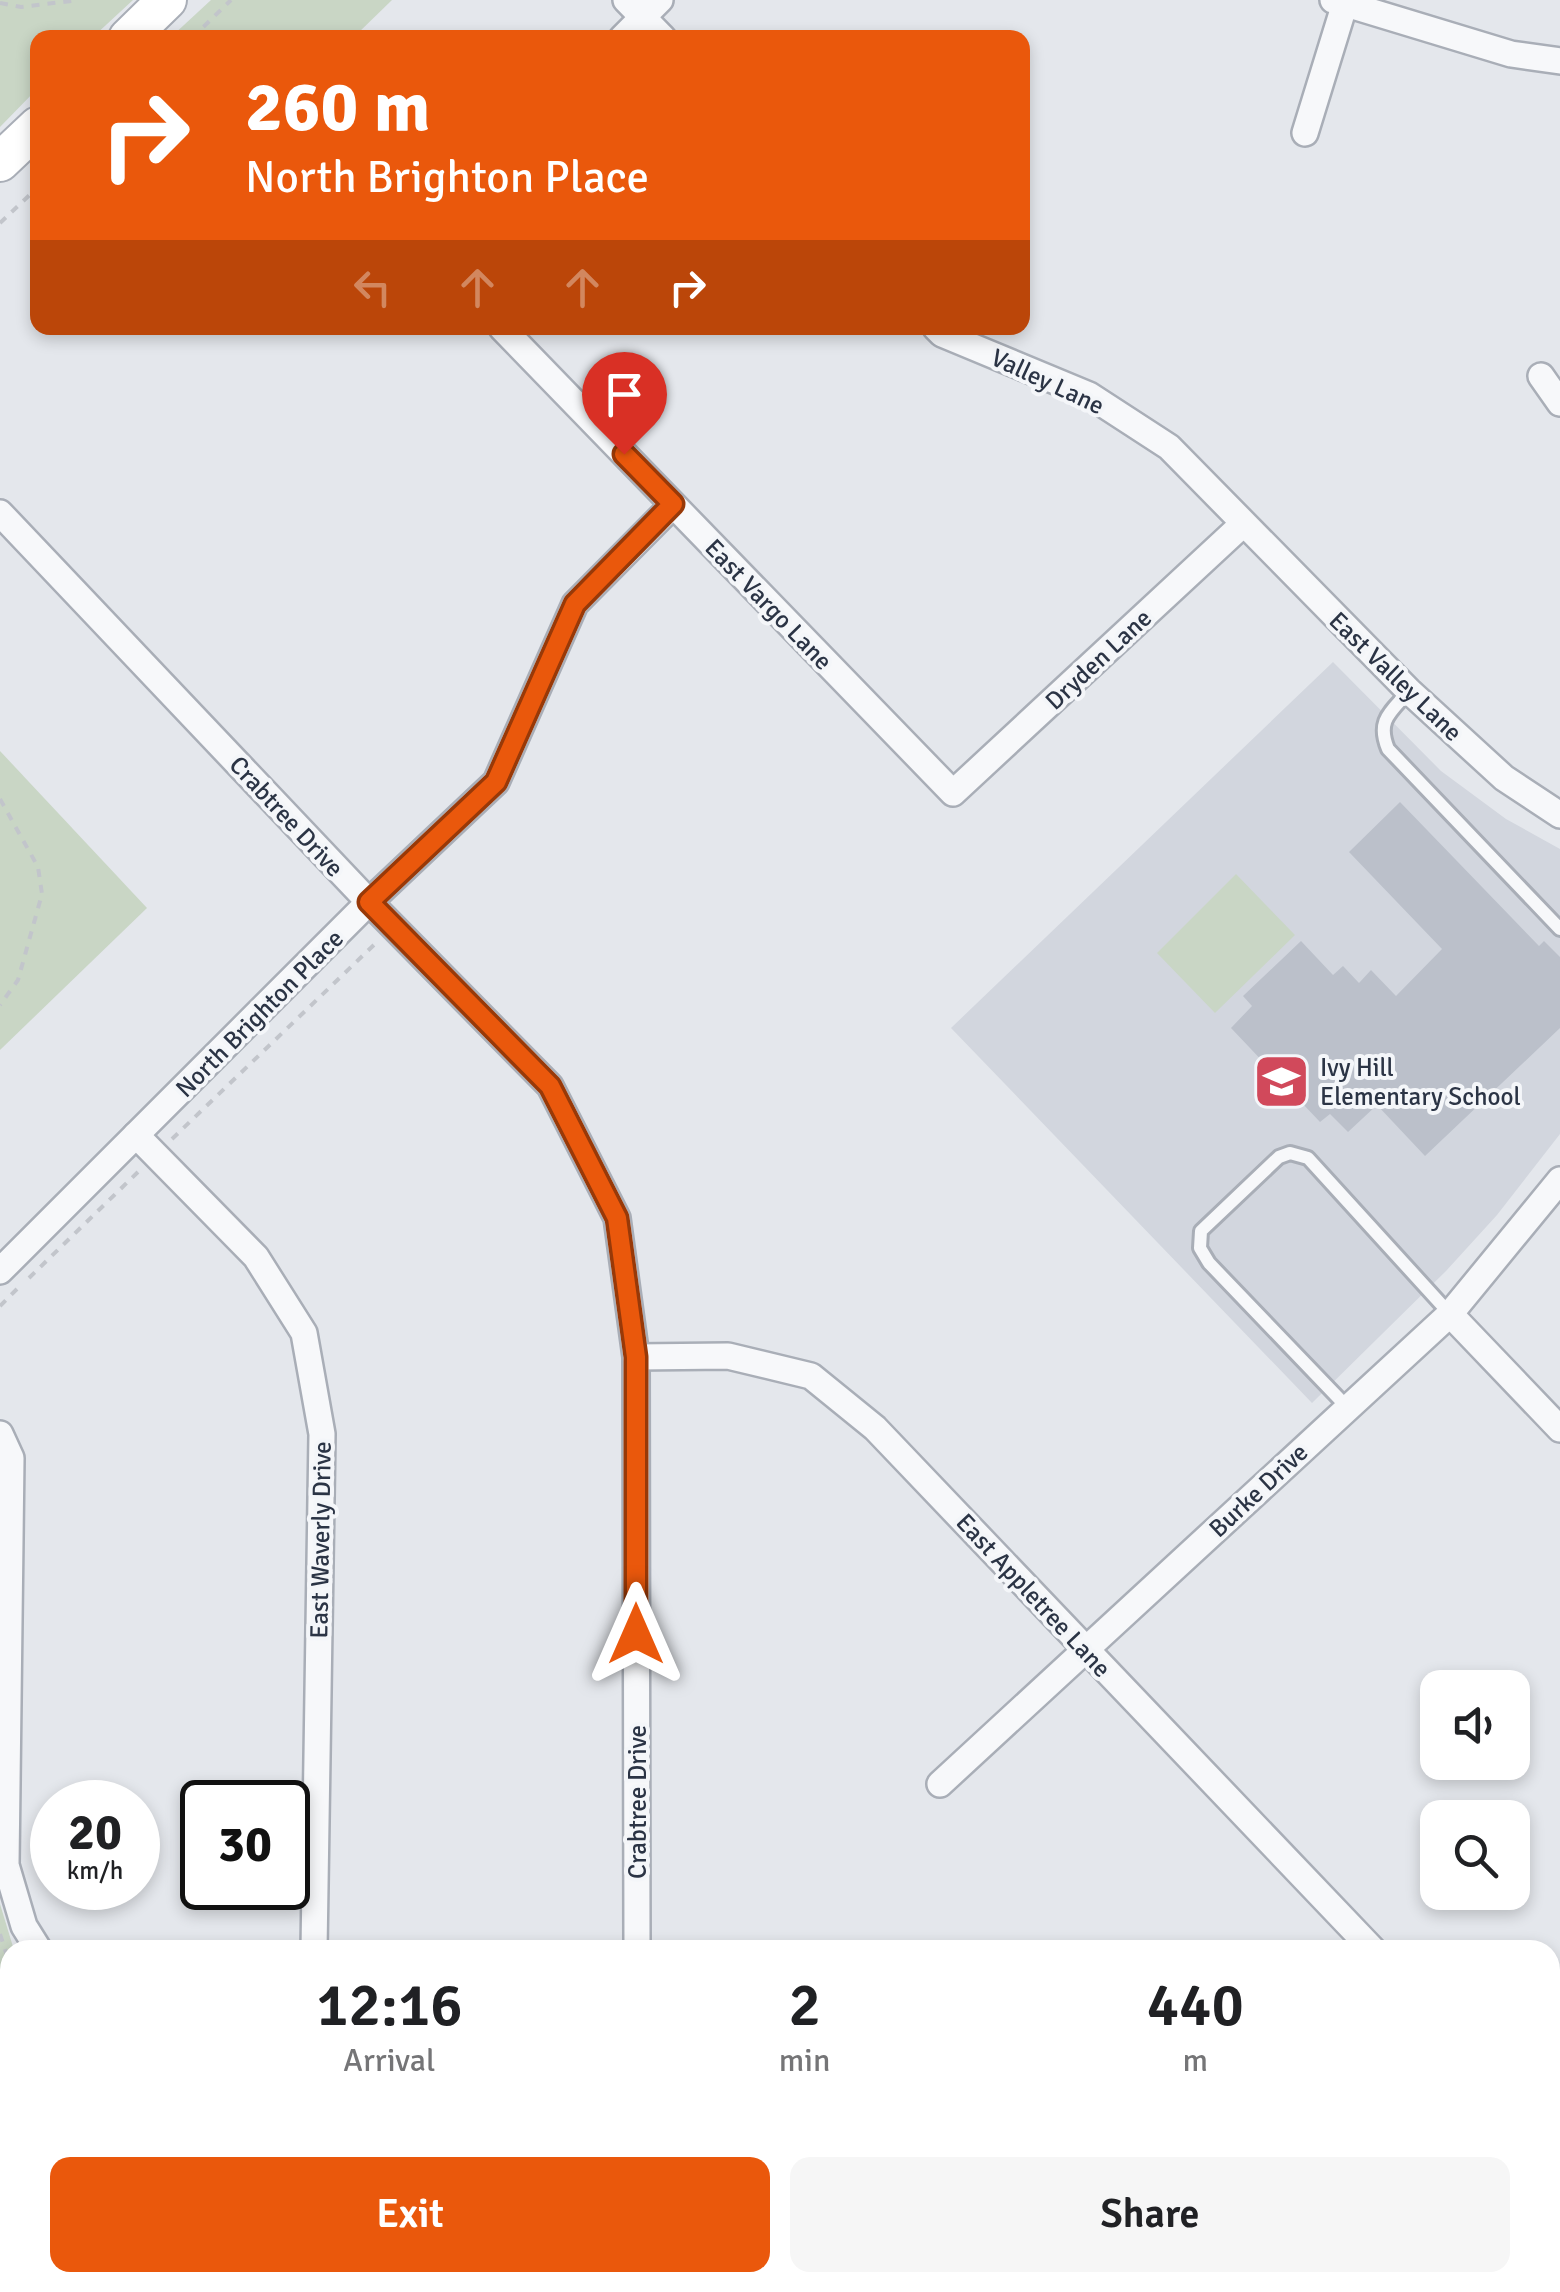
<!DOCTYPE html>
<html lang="en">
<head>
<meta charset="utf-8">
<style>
	body { margin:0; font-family:Signika,sans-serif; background:#f6f6f6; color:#202124; height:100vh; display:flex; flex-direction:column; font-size:38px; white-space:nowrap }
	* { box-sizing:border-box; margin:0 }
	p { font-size:32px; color:#757577 }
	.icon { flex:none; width:55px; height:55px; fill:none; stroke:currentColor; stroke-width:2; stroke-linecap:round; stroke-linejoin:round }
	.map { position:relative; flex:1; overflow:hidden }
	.side { position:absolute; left:0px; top:1940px; width:1560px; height:352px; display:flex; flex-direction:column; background:#fff; border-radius:30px 30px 0 0; box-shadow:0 5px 15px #0003 }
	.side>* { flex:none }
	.top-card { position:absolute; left:30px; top:30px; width:1000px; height:305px; border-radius:20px; box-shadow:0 5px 15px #0003; background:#ea580c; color:#fff; overflow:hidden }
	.fabs { position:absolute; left:1420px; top:1670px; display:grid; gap:20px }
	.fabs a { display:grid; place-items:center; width:110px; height:110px; border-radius:20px; background:#fff; box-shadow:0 5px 15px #0003; font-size:50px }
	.speed { position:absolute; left:30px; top:1780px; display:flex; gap:20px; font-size:50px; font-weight:700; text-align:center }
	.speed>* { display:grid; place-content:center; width:130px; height:130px; border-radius:50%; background:#fff; box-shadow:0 5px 15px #0003; line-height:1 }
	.speed small { font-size:25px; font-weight:400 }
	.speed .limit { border:5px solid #111; border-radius:15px; background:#fff; color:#111 }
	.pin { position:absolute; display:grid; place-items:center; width:85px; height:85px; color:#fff; margin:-102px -42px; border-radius:50% 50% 50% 0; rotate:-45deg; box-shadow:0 0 10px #0007 }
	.pin .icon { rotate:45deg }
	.me { position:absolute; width:110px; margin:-55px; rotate:0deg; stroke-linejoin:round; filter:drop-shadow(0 0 8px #0008) }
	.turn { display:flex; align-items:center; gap:35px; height:210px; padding:0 50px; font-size:45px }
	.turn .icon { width:130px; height:130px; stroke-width:2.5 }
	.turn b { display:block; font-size:70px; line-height:85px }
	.lanes { display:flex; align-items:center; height:95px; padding:0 50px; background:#0003; justify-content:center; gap:50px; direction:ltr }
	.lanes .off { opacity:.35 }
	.eta { display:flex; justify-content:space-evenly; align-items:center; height:170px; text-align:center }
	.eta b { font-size:60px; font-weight:600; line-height:70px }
	.primary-button { display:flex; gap:20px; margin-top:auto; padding:20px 50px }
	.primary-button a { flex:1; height:115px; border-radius:20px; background:#ea580c; color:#fff; font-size:40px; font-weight:600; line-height:115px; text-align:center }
	.primary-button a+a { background:#f6f6f6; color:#202124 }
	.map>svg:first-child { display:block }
	.built { fill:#d2d6de }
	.green { fill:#c9d6c5 }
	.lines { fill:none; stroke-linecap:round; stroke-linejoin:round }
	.stream { stroke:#9fb4cc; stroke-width:6 }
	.building { fill:#bbc0ca }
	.lane-casing { stroke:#a9aeb7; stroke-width:18 }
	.street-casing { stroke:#a9aeb7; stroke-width:30 }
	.secondary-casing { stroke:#a9aeb7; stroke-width:42 }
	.path { stroke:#c2c5cb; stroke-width:4; stroke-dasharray:8 8; stroke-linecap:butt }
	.lane { stroke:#f7f8fa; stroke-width:12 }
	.street { stroke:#f7f8fa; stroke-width:25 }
	.secondary { stroke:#fff; stroke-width:38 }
	.route-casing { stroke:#983908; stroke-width:25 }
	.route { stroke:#ea580c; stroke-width:18 }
	.labels { text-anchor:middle; stroke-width:8; stroke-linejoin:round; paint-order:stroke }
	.street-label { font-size:25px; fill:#2b3445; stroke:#f4f6f9 }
	.poi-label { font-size:25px; fill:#2b3445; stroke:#f4f6f9; text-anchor:start }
</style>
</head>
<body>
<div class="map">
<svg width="1560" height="2292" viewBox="0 0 1560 2292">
	<rect width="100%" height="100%" fill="#e4e7ec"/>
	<path class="built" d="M1333,662l108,109 65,48 54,30v285l-63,81 -51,56 -134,132 -361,-375z"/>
	<g class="green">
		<path d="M0,0h133l-40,37 -55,1 -1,51 -37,38z"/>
		<path d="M211,0h181l-38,37h-183z"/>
		<path d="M0,751l147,157 -147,142z"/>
		<path d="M1236,874l59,61 -80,78 -58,-60z"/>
		<path d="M0,1904l14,46h-4v181l-10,-11z"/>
		<path d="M0,2129l10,11v142l123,1 7,9h-140z"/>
		<path d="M139,2283h187l4,9h-183z"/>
	</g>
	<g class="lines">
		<g class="stream">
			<path d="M0,2069l10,10"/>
			<path d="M204,2282l7,10"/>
		</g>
	</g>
	<path class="building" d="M1400,802l139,144 5,-5 16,16v71l-135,128 -48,-51 -29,27 -18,-18 -10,8 -89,-94 21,-22 -9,-10 58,-55 32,34 10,-9 16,17 12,-13 25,26 46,-47 -93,-97z"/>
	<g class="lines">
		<defs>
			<g id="lane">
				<path d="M1409,691c-18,21 -33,29 -21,58l172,180"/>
				<path d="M1348,1408l-139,-145 -9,-15 1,-17 78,-74 11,-4 18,5 142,156"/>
			</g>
			<g id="street">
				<path d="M626,0l37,38"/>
				<path d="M1333,0l178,54 49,7"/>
				<path d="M622,38l38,-38"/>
				<path d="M1305,133l41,-133"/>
				<path d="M502,328l451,465 290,-269"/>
				<path d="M936,328l6,6 147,61 80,52 240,244 95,87 56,37"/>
				<path d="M1541,376l19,27"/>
				<path d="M0,513l369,389 181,184 67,132 19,139 1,593"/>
				<path d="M136,1135l120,122 48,76 18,101 -8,516"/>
				<path d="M0,1271l369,-369 127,-120 79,-178 98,-99"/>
				<path d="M1450,1314l110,115"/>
				<path d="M636,1357l92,-1 83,20 64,52 498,522"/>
				<path d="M0,1434l11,24 -5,407 18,61 15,24"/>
				<path d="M940,1784l510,-470 110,-134"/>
				<path d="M1550,2134l10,11"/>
				<path d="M1550,2220l10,-10"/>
				<path d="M350,2282l5,10"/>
				<path d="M1517,2282l9,10"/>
				<path d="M555,2292l7,-10"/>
				<path d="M1480,2292l10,-10"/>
			</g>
			<g id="secondary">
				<path d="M128,38l39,-38"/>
				<path d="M0,162l38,-36"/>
			</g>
		</defs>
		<use href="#lane" class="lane-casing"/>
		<use href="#street" class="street-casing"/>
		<use href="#secondary" class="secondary-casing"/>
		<g class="path">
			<path d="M0,3l21,4 58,-7"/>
			<path d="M192,38l39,-38"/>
			<path d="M0,223l38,-36"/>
			<path d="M0,799l38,68 4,27 -24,86 -18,25"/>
			<path d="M172,1139l206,-198"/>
			<path d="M29,1278l111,-108"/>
			<path d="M0,1306l18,-18"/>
			<path d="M0,1934l10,31"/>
			<path d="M304,2282l4,10"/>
		</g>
		<use href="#lane" class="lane"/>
		<use href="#street" class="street"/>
		<use href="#secondary" class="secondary"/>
	</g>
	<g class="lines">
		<defs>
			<path id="route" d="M624,454l49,50 -98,100 -79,178 -127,120 181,184 67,132 19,139v277"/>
		</defs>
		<use href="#route" class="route-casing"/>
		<use href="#route" class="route"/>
	</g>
	<defs>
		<symbol id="school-square" viewBox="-11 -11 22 22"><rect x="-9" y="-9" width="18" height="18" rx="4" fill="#d1495b" stroke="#f4f6f9"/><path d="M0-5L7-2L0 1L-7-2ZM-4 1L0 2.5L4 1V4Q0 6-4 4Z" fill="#fff"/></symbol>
	</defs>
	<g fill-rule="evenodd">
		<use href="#school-square" x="1250" y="1050" width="63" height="63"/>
	</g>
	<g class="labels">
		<g class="street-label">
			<text transform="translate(1048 381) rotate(25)" y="9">Valley Lane</text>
			<text transform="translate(769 604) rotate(46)" y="9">East Vargo Lane</text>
			<text transform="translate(1098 659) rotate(-43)" y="9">Dryden Lane</text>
			<text transform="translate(1396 676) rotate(44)" y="9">East Valley Lane</text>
			<text transform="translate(287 816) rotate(47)" y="9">Crabtree Drive</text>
			<text transform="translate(259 1013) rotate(-45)" y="9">North Brighton Place</text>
			<text transform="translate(1258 1490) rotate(-43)" y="9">Burke Drive</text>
			<text transform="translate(320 1540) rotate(-89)" y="9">East Waverly Drive</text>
			<text transform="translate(1034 1595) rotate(47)" y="9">East Appletree Lane</text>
			<text transform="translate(637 1802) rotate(-90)" y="9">Crabtree Drive</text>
		</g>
		<g class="poi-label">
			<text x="1320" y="1076">Ivy Hill<tspan x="1320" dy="29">Elementary School</tspan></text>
		</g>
	</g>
</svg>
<div class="fabs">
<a><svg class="icon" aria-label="sound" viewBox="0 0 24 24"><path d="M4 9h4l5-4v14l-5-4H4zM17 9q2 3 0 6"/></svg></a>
<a><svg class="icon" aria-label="search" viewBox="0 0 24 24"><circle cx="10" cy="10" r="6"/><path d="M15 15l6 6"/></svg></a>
</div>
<div class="speed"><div>20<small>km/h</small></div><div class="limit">30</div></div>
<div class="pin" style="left:624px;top:454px;background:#d93025"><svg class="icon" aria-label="arrive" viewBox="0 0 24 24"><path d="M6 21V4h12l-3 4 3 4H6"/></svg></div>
<svg class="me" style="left:636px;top:1634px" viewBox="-20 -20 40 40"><path d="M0-17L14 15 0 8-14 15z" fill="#ea580c" stroke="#fff" stroke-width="4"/></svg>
<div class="top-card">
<div class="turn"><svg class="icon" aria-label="right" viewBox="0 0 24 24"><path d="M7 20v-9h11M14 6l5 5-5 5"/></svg><div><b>260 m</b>North Brighton Place</div></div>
<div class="lanes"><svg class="icon off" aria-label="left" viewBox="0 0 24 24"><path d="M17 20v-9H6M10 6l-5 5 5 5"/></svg><svg class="icon off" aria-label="ahead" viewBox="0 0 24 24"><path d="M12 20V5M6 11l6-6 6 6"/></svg><svg class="icon off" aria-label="ahead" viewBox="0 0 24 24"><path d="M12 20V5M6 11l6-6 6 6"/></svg><svg class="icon" aria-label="right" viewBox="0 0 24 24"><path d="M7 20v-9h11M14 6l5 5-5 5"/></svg></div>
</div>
<section class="side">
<div class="eta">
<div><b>12:16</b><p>Arrival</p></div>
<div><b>2</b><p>min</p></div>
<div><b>440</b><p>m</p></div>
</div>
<div class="primary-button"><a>Exit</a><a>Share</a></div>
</section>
</div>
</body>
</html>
